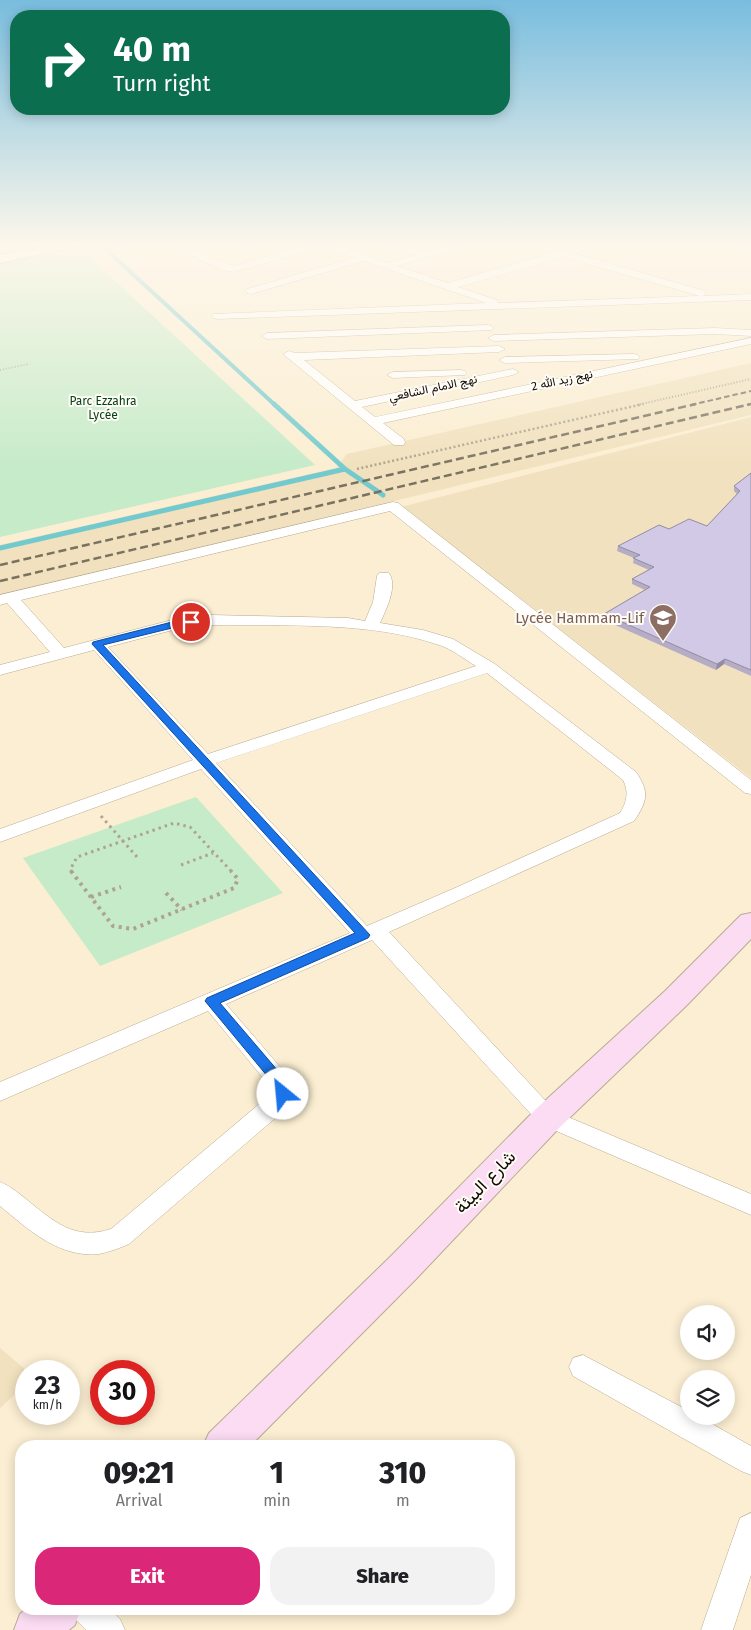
<!DOCTYPE html>
<html lang="en">
<head>
<meta charset="utf-8">
<style>
	body { margin:0; font-family:"Fira Sans",Vazirmatn,sans-serif; background:#f2f2f2; color:#202124; height:100vh; display:flex; flex-direction:column; font-size:19px; white-space:nowrap }
	* { box-sizing:border-box; margin:0 }
	p { font-size:16px; color:#757577 }
	.icon { flex:none; width:28px; height:28px; fill:none; stroke:currentColor; stroke-width:2; stroke-linecap:round; stroke-linejoin:round }
	.map { position:relative; flex:1; overflow:hidden }
	.sheet { position:absolute; left:15px; top:1440px; width:500px; height:175px; display:flex; flex-direction:column; background:#fff; border-radius:20px; box-shadow:0 2px 12px #0003 }
	.sheet>* { flex:none }
	.hud { position:absolute; left:10px; top:10px; width:500px; height:105px; border-radius:20px; box-shadow:0 2px 12px #0003; background:#0b6e4f; color:#fff; overflow:hidden }
	.fabs { position:absolute; left:680px; top:1305px; display:grid; gap:10px }
	.fabs a { display:grid; place-items:center; width:55px; height:55px; border-radius:50%; background:#fff; box-shadow:0 2px 12px #0003; font-size:25px }
	.speed { position:absolute; left:15px; top:1360px; display:flex; gap:10px; font-size:25px; font-weight:700; text-align:center }
	.speed>* { display:grid; place-content:center; width:65px; height:65px; border-radius:50%; background:#fff; box-shadow:0 2px 12px #0003; line-height:1 }
	.speed small { font-size:12px; font-weight:400 }
	.speed .limit { border:8px solid #d22; background:#fff; color:#111 }
	.pin { position:absolute; display:grid; place-items:center; width:42px; height:42px; color:#fff; margin:-21px; border:2px solid #fff; border-radius:50%; box-shadow:0 1px 5px #0007 }
	.me { position:absolute; width:55px; margin:-28px; rotate:332deg; stroke-linejoin:round; filter:drop-shadow(0 0 4px #0008) }
	.turn { display:flex; align-items:center; gap:18px; height:105px; padding:0 20px; font-size:22px }
	.turn .icon { width:65px; height:65px; stroke-width:2.5 }
	.turn b { display:block; font-size:35px; line-height:42px }
	.eta { display:flex; justify-content:space-evenly; align-items:center; height:85px; text-align:center }
	.eta b { font-size:30px; font-weight:800; line-height:35px }
	.cta { display:flex; gap:10px; margin-top:auto; padding:10px 20px }
	.cta a { flex:1; height:58px; border-radius:20px; background:#db2777; color:#fff; font-size:20px; font-weight:800; line-height:58px; text-align:center }
	.cta a+a { background:#f2f2f2; color:#202124 }
	.map>svg:first-child { display:block }
	.built { fill:#f1e1be }
	.green { fill:#c5ebc9 }
	.lines { fill:none; stroke-linecap:round; stroke-linejoin:round }
	.stream-far1 { stroke:#73cace; stroke-width:4 }
	.stream { stroke:#73cace; stroke-width:5 }
	.minor-casing { stroke:#b8ab91; stroke-width:1 }
	.tertiary-casing { stroke:#b8ab91; stroke-width:2 }
	.secondary-casing { stroke:#b8ab91; stroke-width:2 }
	.path-far3 { stroke:#aea48e; stroke-width:2; stroke-dasharray:1 2; stroke-linecap:butt }
	.path-far2 { stroke:#aea48e; stroke-width:2.5; stroke-dasharray:2 2.5; stroke-linecap:butt }
	.path-far1 { stroke:#aea48e; stroke-width:3; stroke-dasharray:2.5 4; stroke-linecap:butt }
	.path { stroke:#aea48e; stroke-width:4; stroke-dasharray:3 4.5; stroke-linecap:butt }
	.minor { fill:#fff; fill-rule:evenodd }
	.tertiary { fill:#fff; fill-rule:evenodd }
	.secondary { fill:#fcdcf3; fill-rule:evenodd }
	.rail-far1 { stroke:#7a7261; stroke-width:2; stroke-dasharray:5.5 3; stroke-linecap:butt }
	.rail { stroke:#7a7261; stroke-width:2.5; stroke-dasharray:8 4; stroke-linecap:butt }
	.wall { fill:#b5adc6 }
	.shaded-wall { fill:#938da1 }
	.building { fill:#d2c9e6; stroke:#938da1 }
	.route { fill:#1a73e8; stroke:#114b97 }
	.labels { text-anchor:middle; stroke-width:4; stroke-linejoin:round; paint-order:stroke }
	.far-street-label { font-size:12px; fill:#0f0b03; stroke:#fffcf6 }
	.far-park-label { font-size:12px; fill:#08441a; stroke:#fffcf6 }
	.education-label { font-size:15px; fill:#785e54; stroke:#fffcf6; text-anchor:end }
	.near-street-label { font-size:18px; fill:#0f0b03; stroke:#fffcf6 }
</style>
</head>
<body>
<div class="map">
<svg width="751" height="1630" viewBox="0 0 751 1630">
	<rect width="100%" height="100%" fill="#fbeed2"/>
	<g class="built">
		<path d="M751,363v52l-751,181v-51l336,-77 11,-14z"/>
		<path d="M751,417v361l-350,-271z"/>
		<path d="M0,1348l27,23 -1,13 -26,24z"/>
	</g>
	<g class="green">
		<path d="M0,243h56l-56,12z"/>
		<path d="M77,246l238,219 -315,72v-274z"/>
		<path d="M196,797l87,96 -183,73 -77,-108z"/>
	</g>
	<g class="lines">
		<path class="stream-far1" d="M99,243l176,162"/>
		<g class="stream">
			<path d="M274,404l71,65 38,26"/>
			<path d="M0,548l345,-79"/>
		</g>
		<defs>
			<g id="minor">
				<path d="M163,243h13l58,23 81,-23h18l54,20 28,-8 -33,-10 -2,-2h15l31,9 34,-9h15l-2,2 -76,21 51,17 104,-30 -29,-8 -2,-2h15l27,7 26,-7h15l-2,2 -29,8 132,38 1,2 -3,3 48,-2v6l-534,19 -4,-1 -1,-2 1,-2 273,-11 -122,-42 -113,33 -4,-1 -1,-2 1,-2 107,-31 -31,-11 -89,25 -12,-2zM563,257l134,38 2,1 -201,7 -1,-3 -39,-13z"/>
				<path d="M488,325l4,1 1,2 -1,2 -225,9 -6,-3 6,-3z"/>
				<path d="M715,328l36,2v6l-36,-2 -221,7 -6,-3 6,-3z"/>
				<path d="M751,338v6l-368,79 21,16 1,3 -1,3h-10l-111,-91 6,-3 6,2 204,-7 6,3 -6,3 -195,8 51,41 158,-32 6,3 -6,3 -151,32 13,10z"/>
				<path d="M634,354l4,1 2,2 -2,2 -133,4 -6,-3 6,-3z"/>
				<path d="M461,370l4,1 2,2 -2,2 -72,3 -6,-3 6,-3z"/>
				<path d="M393,502l5,1 353,277v14l-6,-1 -355,-282 -369,89 43,48 108,-28 38,-5 138,3 17,3 8,-19 4,-26 2,-3h10c9,13 -3,37 -9,50l43,7 30,9 42,25 141,108c14,20 11,30 -2,49l-245,111 167,180 195,82v21l-211,-91 -168,-184 -146,64 61,71 8,19 -8,14 -158,136c-9,4 -20,8 -30,10 -40,4 -70,-24 -99,-48v-24c10,4 17,10 26,17 27,22 48,42 85,30l160,-135 -3,-10 -60,-73 -208,90v-19l350,-149 -149,-164 -201,73v-13l193,-69 -99,-110 -94,25v-10l50,-13 -43,-49 -7,2v-10zM210,625c72,1 161,-4 229,20 13,4 25,14 37,21l-268,88 -100,-107 65,-17zM487,673l136,107c6,12 4,22 -3,33l-165,75 -88,38 -151,-163z"/>
				<path d="M583,1355l106,56v5h9l53,30v29l-10,-4 -168,-95 -4,-9 4,-9z"/>
				<path d="M751,1513v62l-18,55h-32l39,-112z"/>
				<path d="M71,1609h39l10,10 5,11h-39l-10,-10z"/>
			</g>
			<path id="tertiary" d="M63,243h22l-6,3 -79,17v-8z"/>
			<g id="secondary">
				<path d="M751,913v26l-64,66 -127,122 -144,152 -166,167h-47l6,-13 181,-176 146,-148 129,-118 76,-76z"/>
				<path d="M26,1609h55l-6,16 -6,5h-55l6,-16z"/>
			</g>
		</defs>
		<use href="#minor" class="minor-casing"/>
		<use href="#tertiary" class="tertiary-casing"/>
		<use href="#secondary" class="secondary-casing"/>
		<g class="path-far3">
			<path d="M0,370l29,-6"/>
			<path d="M637,405l114,-26"/>
		</g>
		<path class="path-far2" d="M357,469l286,-65"/>
		<g class="path-far1">
			<path d="M101,816l36,41"/>
			<path d="M181,865l32,-12"/>
			<path d="M72,872l-2,-2 7,-13 97,-34 16,4 42,45"/>
		</g>
		<g class="path">
			<path d="M71,871l42,55 20,3 101,-41 4,-9 -7,-8"/>
			<path d="M166,893l16,17"/>
			<path d="M91,897l30,-10"/>
		</g>
		<use href="#minor" class="minor"/>
		<use href="#tertiary" class="tertiary"/>
		<use href="#secondary" class="secondary"/>
		<g class="rail-far1">
			<path d="M691,405l60,-14"/>
			<path d="M747,405l4,-1"/>
		</g>
		<g class="rail">
			<path d="M0,565l696,-161"/>
			<path d="M0,581l751,-177"/>
		</g>
	</g>
	<path class="wall" d="M751,473v203l-27,-12 -8,6 -112,-50v-6l41,-24 -13,-6v-5l17,-9 -16,-7 1,-5 -17,-7 1,-5 51,-17 38,-3 30,-32 -3,-3v-5z"/>
	<path class="shaded-wall" d="M725,659l-1,5 -8,6 1,-6z"/>
	<path class="building" d="M751,473v197l-26,-11 -8,5 -113,-50 46,-27 -18,-8 22,-12 -21,-9 7,-3 -22,-9 41,-21 10,4 20,-10 18,7 33,-35 -6,-5z"/>
	<linearGradient id="sky" x2="0" y2="1"><stop stop-color="#79bdde"/><stop offset="0.52" stop-color="#fdf7eb"/><stop offset="1" stop-color="#fdf7eb" stop-opacity="0"/></linearGradient>
	<rect width="751" height="471" fill="url(#sky)"/>
	<path class="route" d="M191,620l5,2 -2,3 -22,3 -69,17 267,290 -2,3 -148,65 64,75 6,16 -2,4 -5,1 -5,-1 -5,-15 -68,-82 2,-3 148,-65 -263,-289 1,-2 79,-20z"/>
	<defs>
		<symbol id="school-pin" viewBox="-11 -11 22 30"><path d="M0 17L-7.5 6A9.5 9.5 0 1 1 7.5 6Z" fill="#8d6e63" stroke="#fffcf6"/><path d="M0-5L7-2L0 1L-7-2ZM-4 1L0 2.5L4 1V4Q0 6-4 4Z" fill="#fff"/></symbol>
	</defs>
	<g fill-rule="evenodd">
		<use href="#school-pin" x="647" y="602" width="32" height="43"/>
	</g>
	<g class="labels">
		<g class="far-street-label">
			<text transform="translate(562 380) rotate(-12)" y="4">نهج زيد الله 2</text>
			<text transform="translate(433 388) rotate(-12)" y="4">نهج الامام الشافعي</text>
		</g>
		<g class="far-park-label">
			<text x="103" y="405">Parc Ezzahra<tspan x="103" dy="14">Lycée</tspan></text>
		</g>
		<g class="education-label">
			<text x="644" y="623">Lycée Hammam-Lif</text>
		</g>
		<g class="near-street-label">
			<text transform="translate(485 1182) rotate(-46)" y="6">شارع البيئة</text>
		</g>
	</g>
</svg>
<div class="fabs">
<a><svg class="icon" aria-label="sound" viewBox="0 0 24 24"><path d="M4 9h4l5-4v14l-5-4H4zM17 9q2 3 0 6"/></svg></a>
<a><svg class="icon" aria-label="layers" viewBox="0 0 24 24"><path d="M12 4l9 5-9 5-9-5zM3 14l9 5 9-5"/></svg></a>
</div>
<div class="speed"><div>23<small>km/h</small></div><div class="limit">30</div></div>
<div class="pin" style="left:191px;top:622px;background:#d93025"><svg class="icon" aria-label="arrive" viewBox="0 0 24 24"><path d="M6 21V4h12l-3 4 3 4H6"/></svg></div>
<svg class="me" style="left:283px;top:1094px" viewBox="-20 -20 40 40"><circle r="19" fill="#fff"/><path d="M0-13L10 11 0 6-10 11z" fill="#1a73e8"/></svg>
<div class="hud">
<div class="turn"><svg class="icon" aria-label="right" viewBox="0 0 24 24"><path d="M7 20v-9h11M14 6l5 5-5 5"/></svg><div><b>40 m</b>Turn right</div></div>
</div>
<section class="sheet">
<div class="eta">
<div><b>09:21</b><p>Arrival</p></div>
<div><b>1</b><p>min</p></div>
<div><b>310</b><p>m</p></div>
</div>
<div class="cta"><a>Exit</a><a>Share</a></div>
</section>
</div>
</body>
</html>
